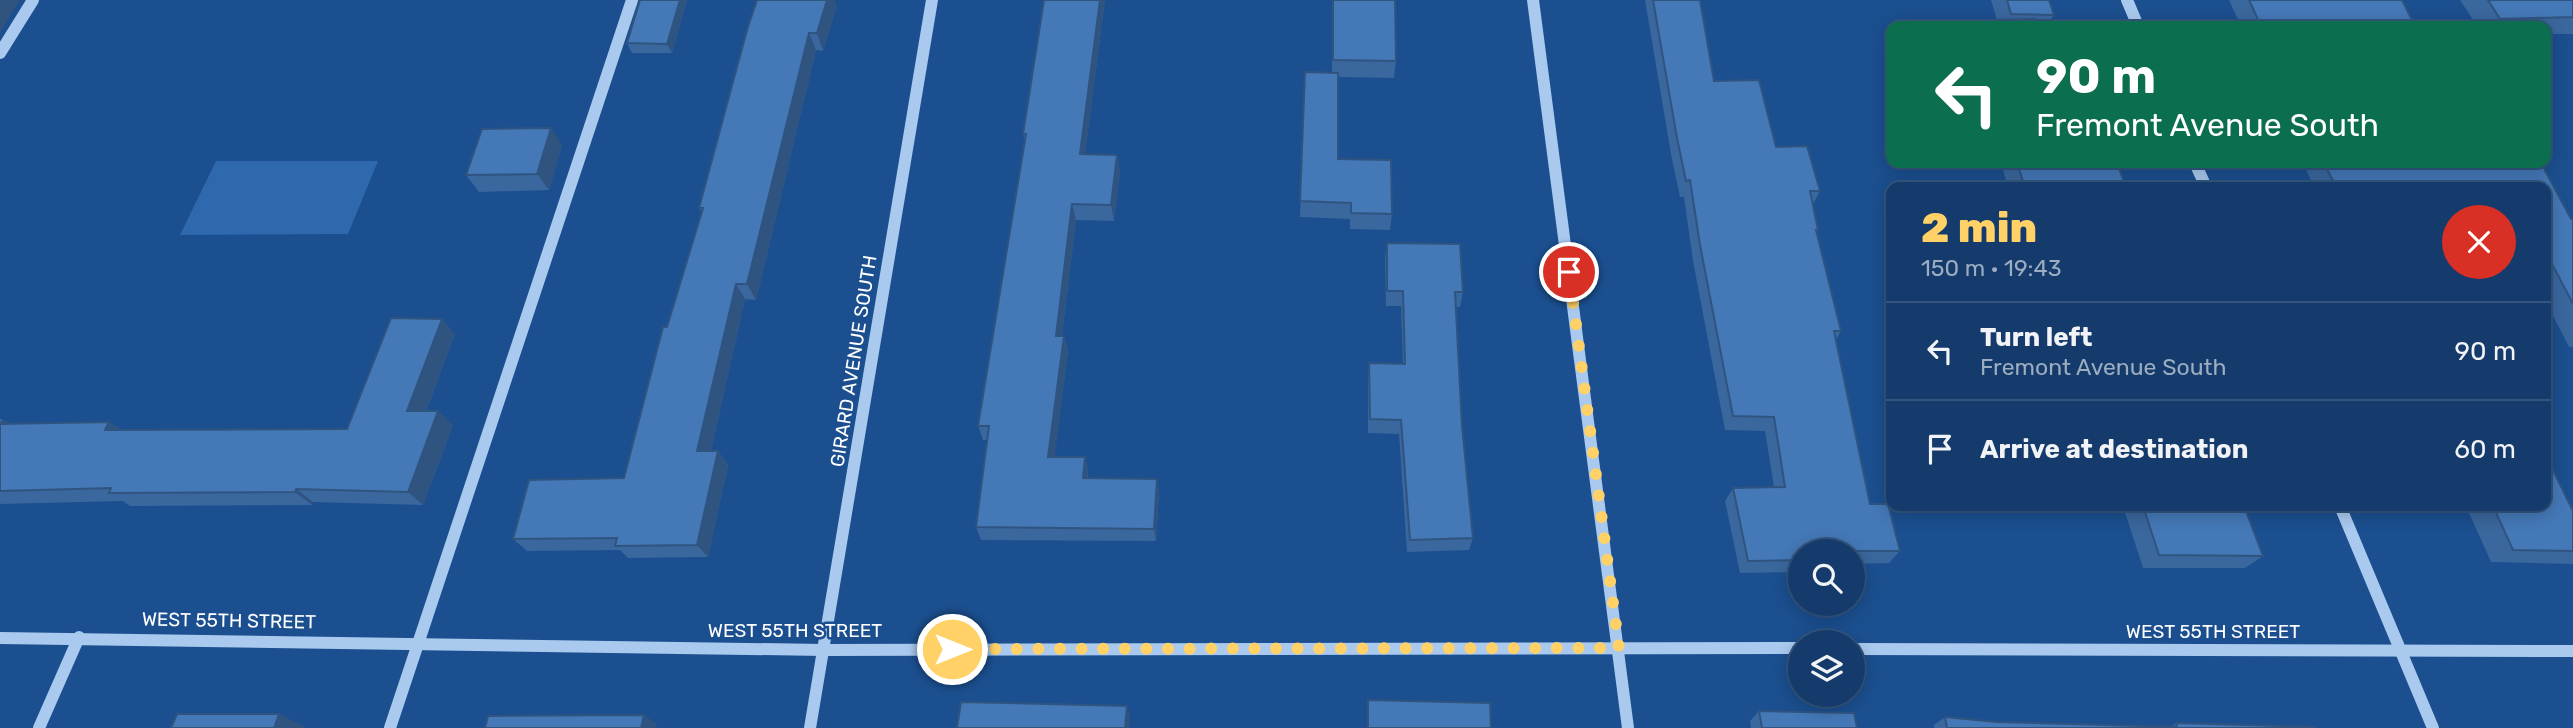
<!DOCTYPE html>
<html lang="en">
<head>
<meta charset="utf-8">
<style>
	body { margin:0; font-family:Rubik,sans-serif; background:#214673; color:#f1f3f6; height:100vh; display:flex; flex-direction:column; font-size:26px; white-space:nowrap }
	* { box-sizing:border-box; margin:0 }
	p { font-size:23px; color:#9dadc1 }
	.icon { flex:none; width:38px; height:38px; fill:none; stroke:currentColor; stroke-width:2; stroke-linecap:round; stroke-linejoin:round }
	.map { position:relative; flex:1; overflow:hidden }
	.drawer { position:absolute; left:1886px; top:182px; width:665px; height:329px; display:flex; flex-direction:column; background:#143b6b; border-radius:14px; box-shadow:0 4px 18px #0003,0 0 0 2px #33557e }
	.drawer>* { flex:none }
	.hud { position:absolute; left:1886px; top:21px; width:665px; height:147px; border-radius:14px; box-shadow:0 4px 18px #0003,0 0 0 2px #33557e; background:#0b6e4f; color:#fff; overflow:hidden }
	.controls { position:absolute; left:1788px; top:539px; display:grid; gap:14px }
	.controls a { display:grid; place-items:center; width:77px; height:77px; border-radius:50%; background:#143b6b; box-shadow:0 4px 18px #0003,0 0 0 2px #33557e; font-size:35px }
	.pin { position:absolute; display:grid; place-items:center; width:60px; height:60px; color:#fff; margin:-30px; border:4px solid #fff; border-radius:50%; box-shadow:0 2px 7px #0007 }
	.me { position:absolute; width:77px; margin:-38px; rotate:90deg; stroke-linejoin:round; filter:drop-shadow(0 0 5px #0008) }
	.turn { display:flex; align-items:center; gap:24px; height:147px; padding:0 35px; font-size:32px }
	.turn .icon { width:91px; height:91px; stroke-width:2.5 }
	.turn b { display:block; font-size:49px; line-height:60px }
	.round { display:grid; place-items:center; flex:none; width:74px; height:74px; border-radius:37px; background:#214673 }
	.head { display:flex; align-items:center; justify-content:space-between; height:119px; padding:0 35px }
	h1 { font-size:42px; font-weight:800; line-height:52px; color:#ffd166 }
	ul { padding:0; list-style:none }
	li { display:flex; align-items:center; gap:21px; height:98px; padding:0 35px; border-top:2px solid #33557e }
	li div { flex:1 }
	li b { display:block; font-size:26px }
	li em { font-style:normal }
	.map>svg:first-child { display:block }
	.green { fill:#2e69ad }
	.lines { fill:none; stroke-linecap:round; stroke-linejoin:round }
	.minor { stroke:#a9c9ee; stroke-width:12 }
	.wall { fill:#3a679d }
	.shaded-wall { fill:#305480 }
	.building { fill:#4478b7; stroke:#305480; stroke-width:2 }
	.route { stroke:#ffd166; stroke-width:12; stroke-dasharray:0 21.6 }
	.labels { text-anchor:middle; stroke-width:5; stroke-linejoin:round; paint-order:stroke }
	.street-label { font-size:19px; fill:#fff; stroke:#1b4f8f }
</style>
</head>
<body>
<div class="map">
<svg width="2573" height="728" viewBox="0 0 2573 728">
	<rect width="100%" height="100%" fill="#1b4f8f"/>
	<path class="green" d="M216,161h162l-30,73 -168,1z"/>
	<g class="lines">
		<g class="minor">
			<path d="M1533,0l95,728"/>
			<path d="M2127,0l11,26"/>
			<path d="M0,53l33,-53"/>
			<path d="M2195,163l11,24"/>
			<path d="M2340,506l93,222"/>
			<path d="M0,638l824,12 977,-2"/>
			<path d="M1853,649l720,2"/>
			<path d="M39,728l40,-91"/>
			<path d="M390,728l242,-728"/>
			<path d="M810,728l122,-728"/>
		</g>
	</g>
	<g class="wall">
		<path d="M687,0l-15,53h-40l-5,-10z"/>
		<path d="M1044,0h61l-20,154 32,1 3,17 -6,49 -38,-1 -14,116h2l4,15 -14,106h31l3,14v7l69,1 2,13 -3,49 -175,-1 -5,-13 11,-87h-4l-5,-14 47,-284 -2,-8z"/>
		<path d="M1332,0h63l1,61 -2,17 -56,-1v82l54,55 -2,16 -40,-1v-10l-50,-2 5,-145 27,1z"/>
		<path d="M1645,0h55l14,81 106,110 -7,13 5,26 -1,3 24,98 -5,9 34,164 30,47 -11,12 -36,1v-13h-52v21l-61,1 -15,-72 8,-13 41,-1 -9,-56 -40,-1 -32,-169 -9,-64h-4l-9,-43z"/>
		<path d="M1991,0h58l5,15 -8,11h-61l4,-6h8z"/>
		<path d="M2229,0h173l13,26h-174z"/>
		<path d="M2460,0h113v34h-27v-8h-69z"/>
		<path d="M837,5l-14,46 -7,-1 -60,250 -11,-1 -34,152h7l10,14 -20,92 -80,1 -8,-8 -93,1 -14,-12 111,-61 43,-151 35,-114 -3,-5 48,-178z"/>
		<path d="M562,145l-13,45 -70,2 -13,-17z"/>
		<path d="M2001,163h116l9,24h-118z"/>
		<path d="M2303,163h238l30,56h2v128h-4l-23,-45v-115h-232z"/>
		<path d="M1387,243l76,49 -3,15h-4l6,119 11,112 -4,12 -62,2 -8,-118 -31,-1v-55l1,-15 34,1 -2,-58h-15l-1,-47z"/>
		<path d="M455,334l-29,77 27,14 -30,80 -110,-3 -1,3 -182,1 -7,-5 -123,3v-85h2l8,5 99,-2 12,8 226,-1z"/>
		<path d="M2123,506h121l19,50 -18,12h-102z"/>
		<path d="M2466,506h80l27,3v55l-82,-2z"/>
		<path d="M1368,700l123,28h-124v-18z"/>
		<path d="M1759,711l98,17h-106l-1,-7z"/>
		<path d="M1945,717l51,5 174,5 6,-4 140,5h-382v-3z"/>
	</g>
	<g class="shaded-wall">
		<path d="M0,0h20l-20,32z"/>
		<path d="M680,0h7l-15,53 -5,-9z"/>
		<path d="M827,0h8l2,5 -14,46 -6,-18z"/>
		<path d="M1100,0h5l-22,171 -3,-17z"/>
		<path d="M809,33l7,17 -60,250 -9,-16z"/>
		<path d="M551,128l11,17 -13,45 -12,-16z"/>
		<path d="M1117,155l3,17 -6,49 -3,-16z"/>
		<path d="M1072,204l4,16 -16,131 -4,-15z"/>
		<path d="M736,284l9,15 -37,166 -11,-14z"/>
		<path d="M442,319l13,15 -34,90 -14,-13z"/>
		<path d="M1064,336l4,15 -15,120 -5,-14z"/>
		<path d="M438,411l15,14 -30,80 -15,-13z"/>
		<path d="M2,419l22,14 -24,-9z"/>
		<path d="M109,422l20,14 -24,-6z"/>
		<path d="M718,451l10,14 -20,92 -11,-12z"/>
		<path d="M1085,457l3,14 -2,20 -3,-13z"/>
		<path d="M1157,479l2,13 -3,49 -2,-12z"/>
		<path d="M296,489l17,13 -1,3 -17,-13z"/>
		<path d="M1127,706l3,10 -1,12h-4z"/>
		<path d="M279,714l26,13v1h-31z"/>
		<path d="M644,715l13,9 -1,4h-15z"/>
	</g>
	<g class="building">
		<path d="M640,0h40l-13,44 -40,-1z"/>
		<path d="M757,0h70l-10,33h-8l-62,251h-11l-39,167h21l-21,94 -82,1 2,-8 -104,1 16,-59 95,-2 39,-151h4l36,-119h-4l48,-178z"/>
		<path d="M1044,0h56l-20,154 37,1 -6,50 -39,-1 -16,132h8l-16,121h37l-2,21 74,1 -3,50 -178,-2 13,-101h-11l48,-292h-3z"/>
		<path d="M1333,0h62l1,61 -63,-1z"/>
		<path d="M1653,0h47l14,81 45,-1 17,67 31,-1 13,45h-10l8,39h-2l25,101h-7l36,173h18l12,47h-99v9l-53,1 -15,-73 52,-1 -11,-70 -41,-1 -33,-171 -10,-65 -4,1 -9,-43z"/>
		<path d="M2007,0h42l5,15 -43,-1z"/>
		<path d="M2249,0h153l13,26h-154z"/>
		<path d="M2488,0h85v17l-73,2z"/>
		<path d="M2036,19l3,7h-48l-2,-6z"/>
		<path d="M1305,72l33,1v86l53,1 1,54 -41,-1v-10l-51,-2z"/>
		<path d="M551,128l-14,46 -71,1 16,-46z"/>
		<path d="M2017,163h100l9,24h-101z"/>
		<path d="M2324,163h217l30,56h2v85l-22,-42h-5v-75h-210z"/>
		<path d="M1387,243l73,1 3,48h-8l7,134 11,112 -63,2 -9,-120 -31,-1 -1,-56 36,1 -2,-73h-16z"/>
		<path d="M391,318l51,1 -35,92h31l-30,81 -112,-3 -1,3 -186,1 2,-5 -111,3v-67l109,-2 -4,8 242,-1z"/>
		<path d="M2546,460h2l24,49h1v42l-60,-1 -20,-44h53z"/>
		<path d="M2143,506h101l19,50 -104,-1z"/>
		<path d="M1368,700l122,3 1,25h-123z"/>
		<path d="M961,702l166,4 -2,22h-168z"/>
		<path d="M1759,711l95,2 3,15h-95z"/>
		<path d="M177,714h102l-5,14h-103z"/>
		<path d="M644,715l-3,13h-156l3,-12z"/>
		<path d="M1945,717l51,5 181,5 -1,-4 139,4 1,1h-369z"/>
	</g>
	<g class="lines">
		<path class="route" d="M952,649l667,-1 -50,-376"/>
	</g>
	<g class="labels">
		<g class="street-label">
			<text transform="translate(853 361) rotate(-81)" y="7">GIRARD AVENUE SOUTH</text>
			<text transform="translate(229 620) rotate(1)" y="7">WEST 55TH STREET</text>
			<text x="795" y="637">WEST 55TH STREET</text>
			<text x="2213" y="638">WEST 55TH STREET</text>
		</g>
	</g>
</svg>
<div class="controls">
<a><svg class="icon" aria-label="search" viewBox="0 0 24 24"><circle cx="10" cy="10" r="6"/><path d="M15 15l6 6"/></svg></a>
<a><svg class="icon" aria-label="layers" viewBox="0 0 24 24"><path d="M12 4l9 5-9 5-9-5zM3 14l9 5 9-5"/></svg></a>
</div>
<div class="pin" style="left:1569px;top:272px;background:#d93025"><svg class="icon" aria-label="arrive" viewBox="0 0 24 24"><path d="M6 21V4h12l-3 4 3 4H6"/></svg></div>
<svg class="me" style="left:952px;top:649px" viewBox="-20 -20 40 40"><circle r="17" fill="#ffd166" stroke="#fff" stroke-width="3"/><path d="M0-11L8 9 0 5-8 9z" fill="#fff"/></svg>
<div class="hud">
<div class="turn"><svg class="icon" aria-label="left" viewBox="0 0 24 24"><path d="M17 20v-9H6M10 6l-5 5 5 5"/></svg><div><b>90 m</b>Fremont Avenue South</div></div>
</div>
<section class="drawer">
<div class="head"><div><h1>2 min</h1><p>150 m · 19:43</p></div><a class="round" style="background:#d93025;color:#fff"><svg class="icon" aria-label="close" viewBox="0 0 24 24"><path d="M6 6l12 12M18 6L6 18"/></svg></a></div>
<ul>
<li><svg class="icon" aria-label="left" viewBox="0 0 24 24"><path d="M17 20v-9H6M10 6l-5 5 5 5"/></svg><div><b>Turn left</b><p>Fremont Avenue South</p></div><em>90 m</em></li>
<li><svg class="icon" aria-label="arrive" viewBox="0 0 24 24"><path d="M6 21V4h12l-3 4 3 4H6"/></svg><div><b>Arrive at destination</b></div><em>60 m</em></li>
</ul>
</section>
</div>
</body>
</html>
